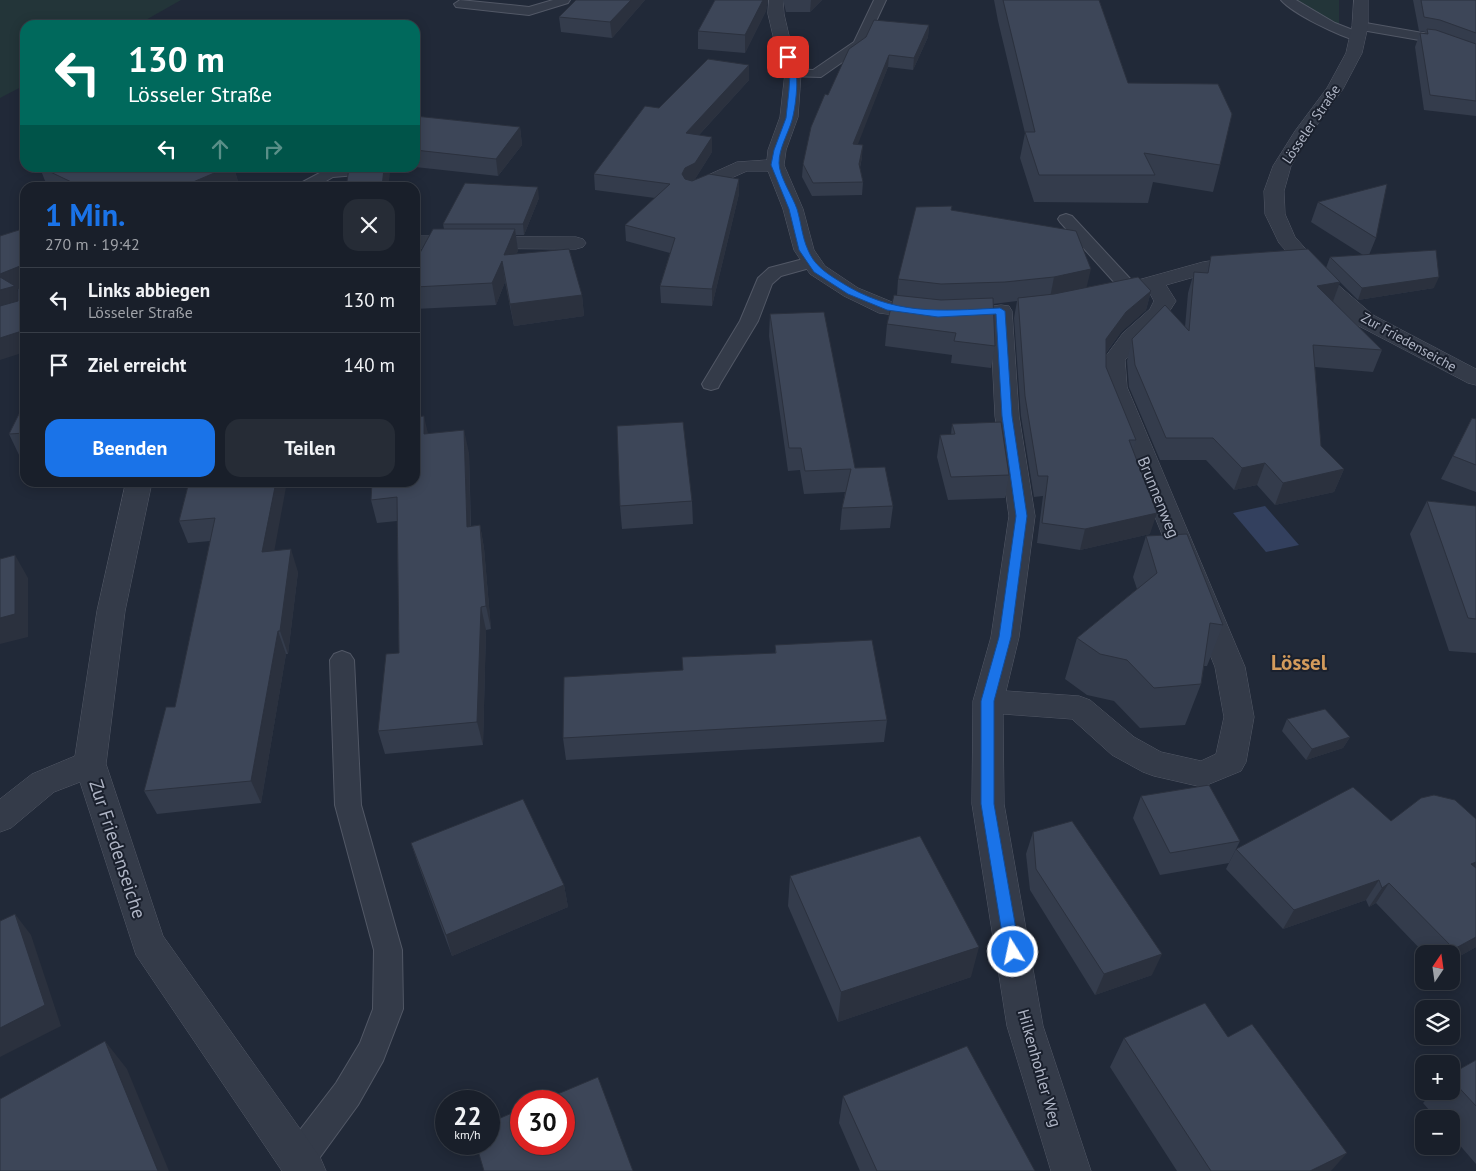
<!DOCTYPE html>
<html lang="de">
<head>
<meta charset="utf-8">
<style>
	body { margin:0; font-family:"PT Sans",sans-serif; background:#262c36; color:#f1f3f6; height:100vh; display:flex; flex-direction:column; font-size:19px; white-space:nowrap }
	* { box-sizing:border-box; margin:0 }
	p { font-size:16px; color:#9fa2a8 }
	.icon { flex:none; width:28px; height:28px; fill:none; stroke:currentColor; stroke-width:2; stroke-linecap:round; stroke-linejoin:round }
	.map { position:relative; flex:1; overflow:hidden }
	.side { position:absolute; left:20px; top:182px; width:400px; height:305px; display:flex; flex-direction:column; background:#191f2a; border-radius:15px; box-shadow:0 2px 12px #0003,0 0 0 1px #373d47 }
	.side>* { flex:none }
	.top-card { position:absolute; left:20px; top:20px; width:400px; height:152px; border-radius:15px; box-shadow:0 2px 12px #0003,0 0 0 1px #373d47; background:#00695c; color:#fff; overflow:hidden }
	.needle { width:32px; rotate:13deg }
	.buttons { position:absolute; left:1415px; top:945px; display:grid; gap:10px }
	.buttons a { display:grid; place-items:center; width:45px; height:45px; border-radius:10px; background:#191f2a; box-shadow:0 2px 12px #0003,0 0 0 1px #373d47; font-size:25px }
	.speed { position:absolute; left:435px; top:1090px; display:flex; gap:10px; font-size:25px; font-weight:700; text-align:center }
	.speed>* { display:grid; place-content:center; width:65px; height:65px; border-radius:50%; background:#191f2a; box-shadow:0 2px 12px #0003,0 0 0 1px #373d47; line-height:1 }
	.speed small { font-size:12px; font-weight:400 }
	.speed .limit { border:8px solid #d22; background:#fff; color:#111 }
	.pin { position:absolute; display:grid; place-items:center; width:42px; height:42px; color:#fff; margin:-21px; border-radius:10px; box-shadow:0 2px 8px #0006 }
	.me { position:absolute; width:55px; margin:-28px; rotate:350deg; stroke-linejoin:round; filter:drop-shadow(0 0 4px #0008) }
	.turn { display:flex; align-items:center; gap:18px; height:105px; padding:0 25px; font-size:22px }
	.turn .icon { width:65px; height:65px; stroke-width:2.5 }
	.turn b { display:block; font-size:35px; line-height:42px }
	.lanes { display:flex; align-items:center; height:48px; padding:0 25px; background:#0003; justify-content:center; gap:25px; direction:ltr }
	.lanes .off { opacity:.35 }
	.round { display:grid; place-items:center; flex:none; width:52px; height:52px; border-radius:15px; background:#262c36 }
	.overview { display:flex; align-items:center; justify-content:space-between; height:85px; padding:0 25px }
	h1 { font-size:30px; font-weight:600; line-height:38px; color:#1a73e8 }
	.action { display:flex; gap:10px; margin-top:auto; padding:10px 25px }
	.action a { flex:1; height:58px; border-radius:15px; background:#1a73e8; color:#fff; font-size:20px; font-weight:600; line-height:58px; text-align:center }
	.action a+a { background:#262c36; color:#f1f3f6 }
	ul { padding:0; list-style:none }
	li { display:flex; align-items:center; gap:15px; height:65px; padding:0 25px; border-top:1px solid #373d47 }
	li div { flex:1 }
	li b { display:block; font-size:19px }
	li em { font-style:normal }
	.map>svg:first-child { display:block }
	.green { fill:#233539 }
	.water { fill:#33405e }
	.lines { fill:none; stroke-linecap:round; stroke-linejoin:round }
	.service-casing { stroke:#525866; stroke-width:2 }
	.minor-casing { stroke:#525866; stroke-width:1 }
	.service { fill:#343b49; fill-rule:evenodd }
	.minor { fill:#343b49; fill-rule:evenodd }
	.wall { fill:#343c4c }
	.shaded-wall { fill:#2b313e }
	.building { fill:#3d4658; stroke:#2b313e }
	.route { fill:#1a73e8; stroke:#114b97 }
	.labels { text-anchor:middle; stroke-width:4; stroke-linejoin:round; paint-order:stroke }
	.far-street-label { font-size:14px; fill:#afb5c5; stroke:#1a202d }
	.street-label { font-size:16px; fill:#afb5c5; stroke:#1a202d }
	.near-street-label { font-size:19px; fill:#afb5c5; stroke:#1a202d }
	.district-label { font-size:21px; font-weight:bold; fill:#d39b5c; stroke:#1a202d }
</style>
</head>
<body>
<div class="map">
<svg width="1476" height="1171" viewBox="0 0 1476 1171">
	<rect width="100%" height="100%" fill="#212938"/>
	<g class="green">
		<path d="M0,0h181l-44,25h-112v60l-25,13z"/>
		<path d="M1288,0h51v32z"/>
	</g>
	<path class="water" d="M1265,506l34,39 -33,7 -33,-39z"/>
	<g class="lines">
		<defs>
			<g id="service">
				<path d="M460,0l69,7 24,-7h17l-2,3 -39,12 -73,-8 -2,-3z"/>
				<path d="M874,0h12l-22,47 -43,30 -33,-1 -2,-3 7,-4 20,1 41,-28z"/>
				<path d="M1281,0h15l39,23 28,11 1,3 -6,4c-19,-5 -65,-27 -77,-41z"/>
				<path d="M1360,22l74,13 42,15v8l-45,-16 -75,-13 -2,-3z"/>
				<path d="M329,168h59l-3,3 -5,2 -47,4 -19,11h-19l2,-3z"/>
				<path d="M1066,214l6,2 63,68 3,4 -3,4 -6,1 -6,-1 -63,-70 -2,-3 2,-3z"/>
				<path d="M811,257l6,1 2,4 -2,4 -36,10 -9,8 -14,37 -38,63 -2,4 -7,2 -7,-2 -2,-4 38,-63 18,-43 11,-10z"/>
				<path d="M342,651l8,3 4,6 7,145 41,145 1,59 -20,52 -25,44 -48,66h-24l-4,-11 4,-12 50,-65 24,-40 13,-34 1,-59 -39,-145 -5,-145 4,-6z"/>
			</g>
			<g id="minor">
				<path d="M769,0h14l1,14 6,26 11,33 -3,44 -12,33 -2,15 19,44 11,41 11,16 33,22 34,14 44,6 3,5 -3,5 -8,1 -49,-6 -35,-17 -34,-22 -16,-24 -11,-41 -15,-38h-21l-54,24 -7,-2 -2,-4 2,-4 51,-23 30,-2 1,-10 12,-33 5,-44 -11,-33 -6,-26z"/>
				<path d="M1354,0h14v26l-6,27 -19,36 -34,47 -18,30 -7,25 1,23 10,23 42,47 36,31 103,54v16l-8,-2 -111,-58 -34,-33 -44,-49 -14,-29 -1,-23 9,-25 22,-35 32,-43 19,-35 6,-27z"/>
				<path d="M415,236l161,1 7,2 3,4 -3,4 -7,2 -161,-1z"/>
				<path d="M1245,256l7,2 3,4 -3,4 -47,8 -39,11 10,16c-13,23 -35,39 -51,59l2,27 118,280 9,50 -8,45 -5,9 -39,16 -48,-11 -11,-4 -31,-17 -40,-36 -69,-5 1,90 39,222 48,145h-40l-44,-145 -35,-222 1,-103 18,-64 18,-121 -14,-100 -5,-105 3,-5 8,-1 8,1 3,5 7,105 16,100 -16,121 -13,54 73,5 11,4 44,37 27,15 40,9 15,-7 8,-37 -9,-50 -112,-280v-27l20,-27 27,-24 4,-8 -6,-11 -10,2 -7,-2 -4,-4 4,-4 72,-20z"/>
				<path d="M126,482h26l-27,129 -19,153 57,172 157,221 6,14h-44l-146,-216 -56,-173 -26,10 -43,36 -11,4v-33l32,-25 43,-18 22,-145z"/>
			</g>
		</defs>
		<use href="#service" class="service-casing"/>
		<use href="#minor" class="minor-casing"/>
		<use href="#service" class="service"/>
		<use href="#minor" class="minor"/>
	</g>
	<g class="wall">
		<path d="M576,0h69l-33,38 -51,-6 -2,-15z"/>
		<path d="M715,0h53l-2,11 -21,42 -47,-4v-18z"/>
		<path d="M783,0h39l-12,12h-24z"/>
		<path d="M994,0h105l29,83 92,82 -7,27 -60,-10 -5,21 -114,-1 -14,-44 5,-25 -27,-112z"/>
		<path d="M1413,0h63v116l-52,-6 -9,-63 5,-14h5l1,-1 -7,-1z"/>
		<path d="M929,25l-1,12 -15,33 -25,-3 -31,77 5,13 -2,11 3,14 -1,13 -50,1 -10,-19 1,-13 25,-69z"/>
		<path d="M749,65v15l-50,55 13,17 -17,27 -4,2 48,-2v15l-27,112 -51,-3 -1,-17 10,-33 -44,-12 -1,-16 30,-27 -60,-8 -1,-16 65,-66z"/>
		<path d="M415,116l105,11 2,18 -24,31 -83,-9z"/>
		<path d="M40,168h194l5,17 -7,3h-181l-4,-2z"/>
		<path d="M539,198l-15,37h-8l2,16 -2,3 66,41 2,21 -70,10 -9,-44 -9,23 -81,4v-47l29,-33 -1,-5z"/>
		<path d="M1318,202l58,36 -7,17 65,33 -76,12 -18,-18 -7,20 49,48 -9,22 -58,-5 6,79 23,23 -10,23 -59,13 -18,-20 -23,5 -28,-30h-46l-31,-73 -2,-26 5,-22 53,-12 3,-34 6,-21 12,1 5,-17 115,12 4,-11 33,-2 -52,-33z"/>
		<path d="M951,210l136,78 64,3 -5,19 -25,22 -15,21v14l30,73 -3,10 17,84 -70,16 -43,-7 6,-47 -9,1 -13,-81 -7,-98 3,-17 -24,3 2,42 -4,22 -40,-5 1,-8 -67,-9 2,-22 10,-29 1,-16z"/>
		<path d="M770,314l85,154 38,38 -3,22 -50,2 2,-22 3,-16 -41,2 -4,-24 -12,1 -19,-135z"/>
		<path d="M25,402v54l-5,1 -11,-23z"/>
		<path d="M1472,418l4,1v73l-35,-13z"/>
		<path d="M952,424l57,51 -4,23 -57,2 -11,-43 3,-22h11z"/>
		<path d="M428,434l41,19 2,73 9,-1 4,23 7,81 -5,1 -3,115 -98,9 -7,-23 21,-78 -2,-132 -20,2 -6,-23z"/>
		<path d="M189,482l85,68 24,22 -10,82h-2l-25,149 -104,11 -13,-23 31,-84 35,-166 -22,2 -9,-22z"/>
		<path d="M692,501l1,23 -71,5 -2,-23z"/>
		<path d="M1427,501l49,5v147l-27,-2 -39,-117z"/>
		<path d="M1146,536l77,89 -16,41h-3l-3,18 -16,41 -45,3 -26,-27 -27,-6 -22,-16 12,-41 60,-49 -4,-12z"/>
		<path d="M775,645l112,75 -3,22 -318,18 -3,-22 119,-68 93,-17z"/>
		<path d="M1287,719l63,18 -7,11 -37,12 -24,-29z"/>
		<path d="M1141,796l99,45 -11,22 -69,12 -27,-57z"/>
		<path d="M1476,819v128l-25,14v-7h-26l-49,-51 -7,4 -3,-7 -83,29 -57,-60 10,-20 155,-28z"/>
		<path d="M1033,832l119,143 -57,20 -65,-105 -4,-36z"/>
		<path d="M411,843l153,42 4,22 -116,49 -34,-92z"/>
		<path d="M790,876l181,101 -133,45 -50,-116z"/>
		<path d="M1228,1037l103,134h-154l-67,-104 14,-29z"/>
		<path d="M1476,1060v104l-25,-29v-16h-14l-14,-16 11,-12h17v-17z"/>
		<path d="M843,1096l192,75h-175l-21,-48z"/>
	</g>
	<g class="shaded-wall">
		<path d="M631,0h14l-33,38 -2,-16z"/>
		<path d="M763,0h5l-2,11 -21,42v-18z"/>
		<path d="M811,0h11l-12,12z"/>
		<path d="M929,25l-1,12 -15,33 1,-12z"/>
		<path d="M889,55l-1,12 -35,90v-13z"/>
		<path d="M749,65v15l-63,69v-16z"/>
		<path d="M520,127l2,18 -24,31 -2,-17z"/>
		<path d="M712,137v15l-17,27 -10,4 -3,-9 3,-6z"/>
		<path d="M863,145l-1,12 -4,19 1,-12z"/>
		<path d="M226,168h8l5,17 -7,3h-53z"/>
		<path d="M384,168h5l1,5 -2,15h-6z"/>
		<path d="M739,179v15l-27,112v-17z"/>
		<path d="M538,187l1,11 -15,37 -1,-11z"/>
		<path d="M515,229l3,22 -11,26 -3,-22z"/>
		<path d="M502,261l3,21 -9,23 -4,-22z"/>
		<path d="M25,264v22l-8,4 7,14 -24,7v-37z"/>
		<path d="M1091,269l-5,21 -36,8 4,-21z"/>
		<path d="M1439,277l-5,11 -76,12 4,-12z"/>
		<path d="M1340,282l-8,22 -15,-18z"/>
		<path d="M1151,291l-5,19 -25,22 -20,27 5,-20 20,-27z"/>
		<path d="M582,295l2,21 -70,10 -4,-22z"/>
		<path d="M25,330v22l-25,8v-22z"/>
		<path d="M424,416l5,22 -5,-4z"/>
		<path d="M464,430l5,23 2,97 -4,-23z"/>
		<path d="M1265,463l-8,22 -23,5 8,-22z"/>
		<path d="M1344,469l-10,23 -59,13 8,-22z"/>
		<path d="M276,482h11l-17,92 -8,-22z"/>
		<path d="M1157,513l-7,21 -70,16 5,-21z"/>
		<path d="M480,525l4,23 7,81 -5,-23z"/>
		<path d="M291,549l7,23 -10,82 -8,-23z"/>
		<path d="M15,555l13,23v59l-28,7v-26z"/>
		<path d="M481,607l5,23 -3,115 -6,-23z"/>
		<path d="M278,631l8,23 -25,149 -10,-22z"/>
		<path d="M1350,737l-7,11 -37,12 6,-11z"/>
		<path d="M1476,862v13l-5,-11z"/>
		<path d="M1379,880l-13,20 -83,29 11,-19z"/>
		<path d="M1389,883l-13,20 -7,4 13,-19z"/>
		<path d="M564,885l4,22 -116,49 -6,-21z"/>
		<path d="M15,914l16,21 30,91 -61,31v-29z"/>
		<path d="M1476,937v10l-25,14v-7l3,-5z"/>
		<path d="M979,947l-8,30 -133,45 3,-30z"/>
		<path d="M1162,954l-10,21 -57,20 9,-21z"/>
		<path d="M105,1041l22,28 42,102h-11z"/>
		<path d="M1347,1153l-16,18h-21z"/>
	</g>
	<g class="building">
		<path d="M576,0h55l-21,22 -51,-5z"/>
		<path d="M715,0h48l-18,35 -47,-4z"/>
		<path d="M1003,0h96l29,83 90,1 14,30 -12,51 -76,-12 11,22h-116l-14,-43h10z"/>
		<path d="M1421,0h55v33l-36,-13 -16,-3z"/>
		<path d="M874,20l55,5 -15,33 -25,-3 -36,89 10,1 -4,19 4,18 -50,1 -10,-19 8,-37 14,-33 3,1 21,-46 17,-12z"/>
		<path d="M1427,29l9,1 40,14v57l-46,-6 -10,-62 8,1z"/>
		<path d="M708,59l41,6 -63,68 26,4 -17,26 -10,5 -3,6 3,5 7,2 17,-7 30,5 -27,110 -52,-3 15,-48 -50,-13 45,-41 -76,-10 51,-68 14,2z"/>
		<path d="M415,116l105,11 -24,32 -81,-9z"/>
		<path d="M42,168h184l-47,20h-95z"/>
		<path d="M349,168h35l-2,20h-36z"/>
		<path d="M465,183l73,4 -15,37h-80z"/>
		<path d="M1387,184l-11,54 -58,-36z"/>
		<path d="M952,206l-1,4 125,21 15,38 -37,8 -49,5 -64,2 -43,-5 18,-72z"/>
		<path d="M25,228v36l-25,10v-38z"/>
		<path d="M433,229h82l-11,26 65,-6 13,46 -72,9 -8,-43 -10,22 -77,4v-25z"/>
		<path d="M1308,249l32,33 -23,4 65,64 -69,-5 8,101 23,23 -61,14 -18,-20 -23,5 -29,-30h-47l-31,-73 -3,-26 33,-34 24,26 5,-59 14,1 3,-17z"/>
		<path d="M1436,250l3,27 -77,11 -32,-31z"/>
		<path d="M0,277l15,9 -15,4z"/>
		<path d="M1138,277l13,14 -25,21 -20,27v28l30,73h-7l28,73 -72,16 -43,-6 6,-47h-10l-13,-80 -7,-98 36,-4z"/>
		<path d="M18,288l7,4v38l-25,8v-32l18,-5z"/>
		<path d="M894,295l47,5 52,-2 2,48 -41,-5 2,-8 -69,-9z"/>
		<path d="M824,312l31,156 30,-1 8,39 -51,2 9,-39 -46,2 -4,-23h-12l-19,-134z"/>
		<path d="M25,402v31l-16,1z"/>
		<path d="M424,416v18l40,-4 3,97 13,-2 6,81 -5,1 -4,115 -99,9 8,-77 13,-1 -2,-156 -26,3 1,-18h43v-65z"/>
		<path d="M1472,418l4,1v46l-23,-9z"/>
		<path d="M683,422l9,79 -72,5 -3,-80z"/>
		<path d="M1001,422l8,53 -58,2 -11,-42 15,-1 -3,-10z"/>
		<path d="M189,482h87l-14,70 29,-3 -11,82h-2l-27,150 -107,10 22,-84h9l40,-189 -36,3z"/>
		<path d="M1427,501l49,5v113l-8,-1z"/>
		<path d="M1187,534l36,91 -13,-2 -9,61 -47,4 -27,-28 -27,-6 -23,-16 80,-65 -11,-37z"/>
		<path d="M15,555v59l-15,4v-59z"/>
		<path d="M872,640l15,80 -324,18 1,-61 119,-7 -1,-13 94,-4 -1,-8z"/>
		<path d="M1325,709l25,28 -38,12 -25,-30z"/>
		<path d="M1209,785l31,56 -70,12 -29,-57z"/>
		<path d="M1353,787l38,34 30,-23 13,-3 21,5 21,19v43l-5,2 5,4v69l-22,12 -65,-66 -7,5 -3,-8 -85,30 -58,-61z"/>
		<path d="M523,799l41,86 -118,50 -35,-92z"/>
		<path d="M1072,821l90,133 -58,20 -68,-105 -3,-37z"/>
		<path d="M920,836l59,111 -138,45 -51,-116z"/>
		<path d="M15,914l30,91 -45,23v-107z"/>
		<path d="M1205,1003l23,34 24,-13 95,129 -37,18h-99l-87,-133z"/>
		<path d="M105,1041l53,130h-158v-72z"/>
		<path d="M967,1046l68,125h-158l-34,-75z"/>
		<path d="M1476,1060v46l-25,-27v-5z"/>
		<path d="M598,1077l35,94h-149l-8,-27h13v-21l32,-14v35h43v-43h-23z"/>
	</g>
	<path class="route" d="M788,55c14,7 8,51 4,65 -4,14 -13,28 -13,43 0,13 14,34 18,46 4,13 5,28 11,41 6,15 18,23 31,31 54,35 101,30 161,27l5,3 7,105 15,100 -16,121 -17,64v103l26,148 -2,5 -5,2 -6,-2 -2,-5 -24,-148v-103l18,-64 17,-121 -14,-100 -6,-102 -58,3 -51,-7 -39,-16 -34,-22 -15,-22 -10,-41 -18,-44 3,-15 12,-32 3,-28 1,-17 -6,-16z"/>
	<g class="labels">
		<g class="far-street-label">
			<text transform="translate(1311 124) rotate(-56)" y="5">Lösseler Straße</text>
			<text transform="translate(1409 342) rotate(29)" y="5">Zur Friedenseiche</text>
		</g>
		<g class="street-label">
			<text transform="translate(1159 497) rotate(68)" y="6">Brunnenweg</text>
			<text transform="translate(1040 1068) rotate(74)" y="6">Hilkenhohler Weg</text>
		</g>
		<g class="near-street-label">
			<text transform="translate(118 849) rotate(72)" y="7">Zur Friedenseiche</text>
		</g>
		<g class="district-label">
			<text x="1299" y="670">Lössel</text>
		</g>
	</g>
</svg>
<div class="buttons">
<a><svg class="needle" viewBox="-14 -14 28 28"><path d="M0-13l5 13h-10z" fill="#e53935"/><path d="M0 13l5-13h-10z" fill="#9fa2a8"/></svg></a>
<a><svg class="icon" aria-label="layers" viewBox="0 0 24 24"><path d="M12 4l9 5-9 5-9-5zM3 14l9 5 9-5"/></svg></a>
<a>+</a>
<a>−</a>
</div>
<div class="speed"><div>22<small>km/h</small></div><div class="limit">30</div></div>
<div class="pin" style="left:788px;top:57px;background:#d93025"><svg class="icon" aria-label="arrive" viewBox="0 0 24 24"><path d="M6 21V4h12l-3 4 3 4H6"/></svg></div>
<svg class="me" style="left:1013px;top:952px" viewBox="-20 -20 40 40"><circle r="17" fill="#1a73e8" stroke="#fff" stroke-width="3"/><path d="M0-11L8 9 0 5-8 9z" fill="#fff"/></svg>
<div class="top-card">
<div class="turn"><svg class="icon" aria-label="left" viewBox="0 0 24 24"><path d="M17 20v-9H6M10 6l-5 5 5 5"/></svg><div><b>130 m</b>Lösseler Straße</div></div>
<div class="lanes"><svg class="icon" aria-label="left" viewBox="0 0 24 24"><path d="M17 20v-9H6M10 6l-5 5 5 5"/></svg><svg class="icon off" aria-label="ahead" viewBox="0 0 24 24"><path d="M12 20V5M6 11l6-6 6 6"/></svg><svg class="icon off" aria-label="right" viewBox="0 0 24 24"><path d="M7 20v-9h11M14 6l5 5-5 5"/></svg></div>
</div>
<section class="side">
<div class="overview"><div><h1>1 Min.</h1><p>270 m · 19:42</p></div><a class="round"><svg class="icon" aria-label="close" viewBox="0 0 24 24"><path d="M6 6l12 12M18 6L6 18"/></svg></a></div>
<ul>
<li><svg class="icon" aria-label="left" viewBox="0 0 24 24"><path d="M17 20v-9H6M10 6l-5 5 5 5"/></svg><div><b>Links abbiegen</b><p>Lösseler Straße</p></div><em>130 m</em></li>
<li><svg class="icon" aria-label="arrive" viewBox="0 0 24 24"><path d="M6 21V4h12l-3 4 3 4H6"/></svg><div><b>Ziel erreicht</b></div><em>140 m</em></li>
</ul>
<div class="action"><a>Beenden</a><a>Teilen</a></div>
</section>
</div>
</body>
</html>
